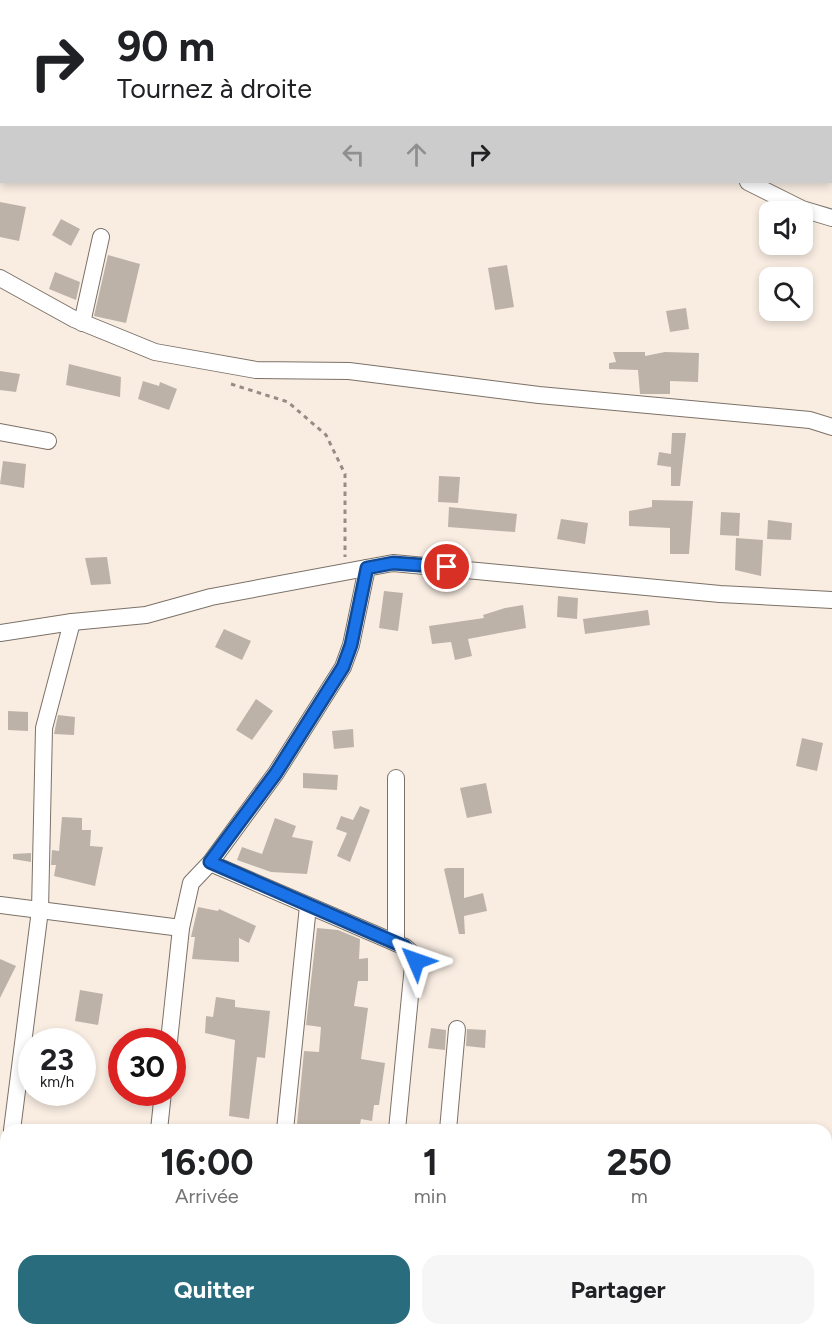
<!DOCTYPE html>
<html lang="fr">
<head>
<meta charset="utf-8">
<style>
	body { margin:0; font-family:Figtree,sans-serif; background:#f6f6f6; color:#202124; height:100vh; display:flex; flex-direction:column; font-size:22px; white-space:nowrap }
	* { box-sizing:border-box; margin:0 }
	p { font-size:20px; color:#757577 }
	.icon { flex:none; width:33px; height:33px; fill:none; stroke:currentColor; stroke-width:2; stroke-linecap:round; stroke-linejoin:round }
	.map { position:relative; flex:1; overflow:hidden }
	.drawer { position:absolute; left:0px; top:1124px; width:832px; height:212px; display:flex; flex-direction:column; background:#fff; border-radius:18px 18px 0 0; box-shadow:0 3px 9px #0003 }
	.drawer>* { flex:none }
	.guide { position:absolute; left:0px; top:0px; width:832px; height:183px; box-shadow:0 3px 9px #0003; background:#fff; color:#202124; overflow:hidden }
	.buttons { position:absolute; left:759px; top:201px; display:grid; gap:12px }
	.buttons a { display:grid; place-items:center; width:54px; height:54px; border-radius:12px; background:#fff; box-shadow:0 3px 9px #0003; font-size:30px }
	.speed { position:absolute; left:18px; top:1028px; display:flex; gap:12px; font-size:30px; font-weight:700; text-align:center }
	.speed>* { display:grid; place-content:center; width:78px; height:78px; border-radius:50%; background:#fff; box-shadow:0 3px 9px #0003; line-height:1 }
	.speed small { font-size:15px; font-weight:400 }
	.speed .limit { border:9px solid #d22; background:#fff; color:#111 }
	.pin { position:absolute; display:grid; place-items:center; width:51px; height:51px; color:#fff; margin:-26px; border:3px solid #fff; border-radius:50%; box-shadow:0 2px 6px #0007 }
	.me { position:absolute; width:66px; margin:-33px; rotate:313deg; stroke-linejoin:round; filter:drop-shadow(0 0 4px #0008) }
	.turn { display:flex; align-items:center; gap:21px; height:126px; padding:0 18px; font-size:27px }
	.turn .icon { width:78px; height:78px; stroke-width:2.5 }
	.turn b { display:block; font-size:42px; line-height:51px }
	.lanes { display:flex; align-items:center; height:57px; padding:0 18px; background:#0003; justify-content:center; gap:30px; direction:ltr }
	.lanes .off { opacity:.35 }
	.eta { display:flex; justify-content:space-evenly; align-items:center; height:102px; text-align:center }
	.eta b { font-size:36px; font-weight:700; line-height:42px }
	.action { display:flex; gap:12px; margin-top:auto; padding:12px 18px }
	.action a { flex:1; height:69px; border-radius:18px; background:#286c7d; color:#fff; font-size:24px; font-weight:700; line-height:69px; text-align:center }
	.action a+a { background:#f6f6f6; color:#202124 }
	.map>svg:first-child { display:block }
	.building { fill:#bdb2a7 }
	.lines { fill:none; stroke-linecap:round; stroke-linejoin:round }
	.minor-casing { stroke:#7c7167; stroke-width:18 }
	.path { stroke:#958d85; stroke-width:3; stroke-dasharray:4.5 4.5; stroke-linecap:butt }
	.minor { stroke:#fff; stroke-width:16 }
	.route-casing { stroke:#114b97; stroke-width:15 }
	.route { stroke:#1a73e8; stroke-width:10 }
</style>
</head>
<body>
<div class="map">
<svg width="832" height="1334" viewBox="0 0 832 1334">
	<rect width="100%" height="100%" fill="#f9ede2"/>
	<g class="building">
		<path d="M0,202l26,5 -7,34 -19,-4z"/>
		<path d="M61,219l19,10 -9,17 -19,-11z"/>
		<path d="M108,255l32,9 -14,59 -32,-7z"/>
		<path d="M507,265l7,42 -19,3 -7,-42z"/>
		<path d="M55,272l25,10 -4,18 -27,-11z"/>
		<path d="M686,308l3,21 -19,3 -4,-21z"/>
		<path d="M613,352h32v4l20,-4 34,1 -1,29 -28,-1v13h-30l-2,-24 -29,-1v-6l7,-1z"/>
		<path d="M69,364l52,13 -1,20 -54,-12z"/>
		<path d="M0,371l20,3 -4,18 -16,-2z"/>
		<path d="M143,381l16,5 1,-4 17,7 -8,21 -31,-11z"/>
		<path d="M672,433h14l-6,53h-9v-19l-14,-2 2,-13 12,2z"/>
		<path d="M3,461l23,3 -2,24 -24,-4z"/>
		<path d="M439,476l21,1 -2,26 -20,-1z"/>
		<path d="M652,500l41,1 -4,53h-19v-26l-41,-2v-15l23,-4z"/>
		<path d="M449,507l68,7 -2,18 -67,-5z"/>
		<path d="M721,512l19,1 -1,23 -19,-1z"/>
		<path d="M561,519l27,4 -3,21 -28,-5z"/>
		<path d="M768,520l24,3 -1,17 -24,-1z"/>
		<path d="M736,538l27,2 -2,36 -26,-6z"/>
		<path d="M107,557l4,27 -20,1 -6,-27z"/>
		<path d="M384,591l19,2 -5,38 -19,-3z"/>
		<path d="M558,596l20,2 -1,21 -20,-2z"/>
		<path d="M523,605l3,23 -58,11 4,17 -17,4 -4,-18 -19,2 -3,-18 55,-8 -1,-3 22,-7z"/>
		<path d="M648,610l2,15 -65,9 -2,-15z"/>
		<path d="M224,629l27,12 -9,19 -27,-13z"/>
		<path d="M256,699l17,12 -21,29 -16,-10z"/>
		<path d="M8,711l20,1v19l-20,-1z"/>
		<path d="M58,715l17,2 -1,18 -20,-1z"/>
		<path d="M353,729l1,18 -20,2 -2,-18z"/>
		<path d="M802,738l21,5 -6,28 -21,-5z"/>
		<path d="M303,773l35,2 -1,15 -34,-2z"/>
		<path d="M486,783l6,30 -25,5 -7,-30z"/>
		<path d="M360,806l10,4 -20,52 -13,-6 10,-23 -11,-4 5,-13 12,4z"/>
		<path d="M62,817l20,1v12h9l-1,16 13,1 -8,39 -41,-10 2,-11h-5l1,-15 7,1z"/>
		<path d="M275,818l21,8 -4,11 21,4 -6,33 -36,-2 -34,-12 5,-13 20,7z"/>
		<path d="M31,853v9l-18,-3v-5z"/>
		<path d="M447,868h17v30l19,-5 4,18 -23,5 1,18h-6l-15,-65z"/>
		<path d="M198,907l20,4 1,-2 37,17 -7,17 -10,-5v24l-47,-3 3,-22h-4z"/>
		<path d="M317,928l21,2 22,9 -1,20 9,-1v23h-10l-4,25 14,2 -7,51 24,4 -6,42h-5l-2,16 -11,-2 -2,11h-29l-33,-6 7,-73 15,1 2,-25 -15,-2z"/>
		<path d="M0,959l16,7 -16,32z"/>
		<path d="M80,990l23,4 -5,31 -23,-4z"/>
		<path d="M216,997l19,3v7l35,4 -5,47 -8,-1 -8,62 -20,-3 6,-76 -30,-7 1,-17 7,1z"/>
		<path d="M431,1028l15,2 -1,20 -17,-2z"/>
		<path d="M467,1029l19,1 -1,18 -19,-2z"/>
	</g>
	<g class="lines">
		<defs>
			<g id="minor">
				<path d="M510,0l1,2"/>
				<path d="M186,2l4,-2"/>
				<path d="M0,49l2,-1"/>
				<path d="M748,182l54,27 30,9"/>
				<path d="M0,278l74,41 81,33 101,18 93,1 190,24 271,25 22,7"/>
				<path d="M82,323l19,-86"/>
				<path d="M0,432l48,9"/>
				<path d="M0,633l72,-11 74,-7 65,-18 182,-34 327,31 112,6"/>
				<path d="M210,863l195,84 9,8 -17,175"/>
				<path d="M0,905l181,23"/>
				<path d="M396,943v-165"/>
				<path d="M169,1041l12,-113 10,-45 19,-20 66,-90 67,-106 8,-22 16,-77"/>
				<path d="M12,1130l28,-220 4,-182 28,-106"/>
				<path d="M159,1130l4,-38"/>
				<path d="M285,1130l23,-224"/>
				<path d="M448,1130l9,-101"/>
				<path d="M0,1239l6,-64"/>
				<path d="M618,1329l5,5"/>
				<path d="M371,1332v-3"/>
				<path d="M137,1334v-5"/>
				<path d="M254,1334l1,-5"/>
				<path d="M423,1334l1,-5"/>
			</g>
		</defs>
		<use href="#minor" class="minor-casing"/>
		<path class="path" d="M231,384l57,18 38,33 19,39v83"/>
		<use href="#minor" class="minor"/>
	</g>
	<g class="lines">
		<defs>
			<path id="route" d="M416,961l-2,-6 -9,-8 -195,-85 66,-89 67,-106 8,-22 16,-77 26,-5 54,4"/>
		</defs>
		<use href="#route" class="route-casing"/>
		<use href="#route" class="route"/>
	</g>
</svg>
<div class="buttons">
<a><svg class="icon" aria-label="sound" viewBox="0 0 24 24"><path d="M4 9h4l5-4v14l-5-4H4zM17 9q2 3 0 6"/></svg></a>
<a><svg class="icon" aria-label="search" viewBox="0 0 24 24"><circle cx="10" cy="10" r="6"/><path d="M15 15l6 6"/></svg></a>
</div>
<div class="speed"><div>23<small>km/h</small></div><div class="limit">30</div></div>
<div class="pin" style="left:447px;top:567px;background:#d93025"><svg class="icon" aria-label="arrive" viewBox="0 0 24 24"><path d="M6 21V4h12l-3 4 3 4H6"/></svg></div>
<svg class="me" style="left:416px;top:961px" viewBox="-20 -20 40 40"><path d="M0-17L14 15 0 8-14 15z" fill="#1a73e8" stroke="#fff" stroke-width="4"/></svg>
<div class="guide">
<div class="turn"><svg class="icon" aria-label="right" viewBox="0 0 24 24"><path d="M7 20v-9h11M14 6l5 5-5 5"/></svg><div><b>90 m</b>Tournez à droite</div></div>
<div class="lanes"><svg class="icon off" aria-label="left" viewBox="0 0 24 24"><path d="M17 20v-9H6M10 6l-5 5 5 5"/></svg><svg class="icon off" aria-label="ahead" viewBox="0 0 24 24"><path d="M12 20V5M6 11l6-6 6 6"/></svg><svg class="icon" aria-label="right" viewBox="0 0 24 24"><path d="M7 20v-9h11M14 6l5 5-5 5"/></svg></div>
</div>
<section class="drawer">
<div class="eta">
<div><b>16:00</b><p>Arrivée</p></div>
<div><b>1</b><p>min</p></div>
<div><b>250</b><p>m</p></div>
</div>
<div class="action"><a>Quitter</a><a>Partager</a></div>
</section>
</div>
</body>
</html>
